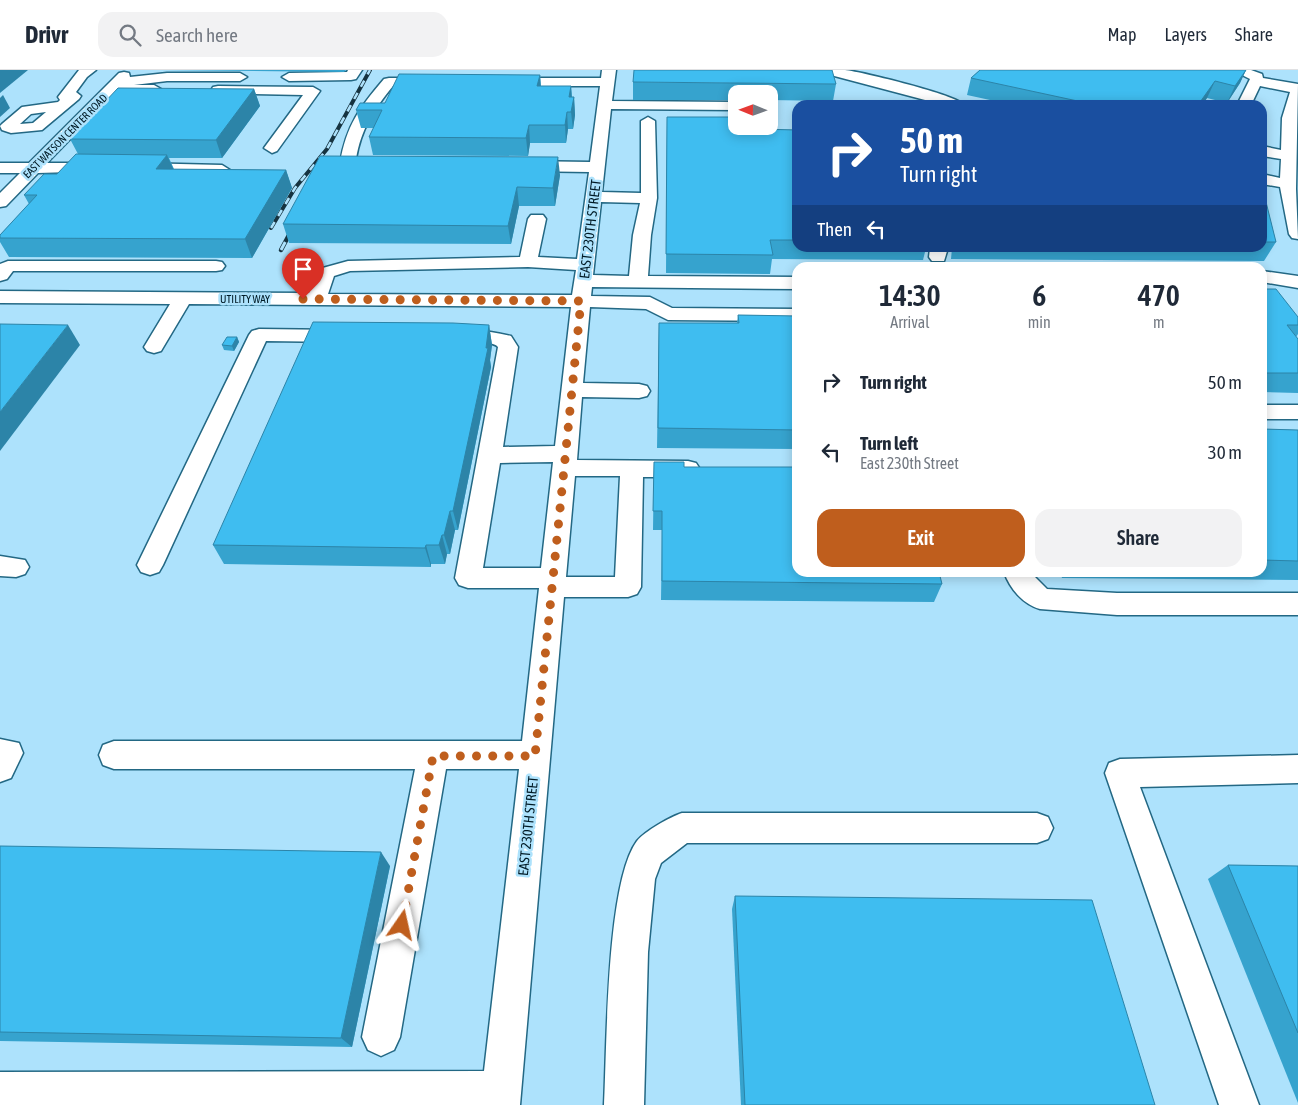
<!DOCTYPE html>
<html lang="en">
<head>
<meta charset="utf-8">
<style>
	body { margin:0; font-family:"Asap Condensed",sans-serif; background:#f2f2f3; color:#1f2937; height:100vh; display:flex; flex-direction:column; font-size:19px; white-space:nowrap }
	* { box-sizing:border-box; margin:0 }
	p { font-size:16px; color:#747a83 }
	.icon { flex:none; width:28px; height:28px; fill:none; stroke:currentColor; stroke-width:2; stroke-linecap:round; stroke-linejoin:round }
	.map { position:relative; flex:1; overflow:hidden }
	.side { position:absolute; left:792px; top:192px; width:475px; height:315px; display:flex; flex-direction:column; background:#fff; border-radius:15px; box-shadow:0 2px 12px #0003 }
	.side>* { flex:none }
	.hud { position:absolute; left:792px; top:30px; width:475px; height:152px; border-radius:15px; box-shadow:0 2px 12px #0003; background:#1a4fa0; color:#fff; overflow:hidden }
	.needle { width:32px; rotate:271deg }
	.buttons { position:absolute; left:728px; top:15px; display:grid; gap:10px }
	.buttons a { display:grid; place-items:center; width:50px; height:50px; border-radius:10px; background:#fff; box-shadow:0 2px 12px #0003; font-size:25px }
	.pin { position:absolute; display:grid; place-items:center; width:42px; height:42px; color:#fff; margin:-51px -21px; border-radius:50% 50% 50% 0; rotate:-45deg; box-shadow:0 0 5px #0007 }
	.pin .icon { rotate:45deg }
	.me { position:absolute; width:55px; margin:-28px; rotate:11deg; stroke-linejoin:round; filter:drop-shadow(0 0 4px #0008) }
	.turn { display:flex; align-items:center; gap:18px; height:105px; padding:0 25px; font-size:22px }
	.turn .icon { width:65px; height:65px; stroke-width:2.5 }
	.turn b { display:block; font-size:35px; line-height:42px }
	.then { display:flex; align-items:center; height:48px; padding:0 25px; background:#0003; gap:10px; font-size:19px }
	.eta { display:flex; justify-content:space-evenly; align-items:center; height:85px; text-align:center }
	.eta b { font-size:30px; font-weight:600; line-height:35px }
	.primary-button { display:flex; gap:10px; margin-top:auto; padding:10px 25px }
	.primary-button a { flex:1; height:58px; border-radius:15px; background:#bf5e1d; color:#fff; font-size:20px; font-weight:600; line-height:58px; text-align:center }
	.primary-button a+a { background:#f2f2f3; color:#1f2937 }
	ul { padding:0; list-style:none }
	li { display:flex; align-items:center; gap:15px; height:70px; padding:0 25px }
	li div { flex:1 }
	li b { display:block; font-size:19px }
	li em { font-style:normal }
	header { display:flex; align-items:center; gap:30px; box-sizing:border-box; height:70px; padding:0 25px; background:#fff; border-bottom:1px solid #e0e1e3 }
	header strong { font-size:24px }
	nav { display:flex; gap:28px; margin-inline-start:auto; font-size:18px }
	.search { width:350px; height:45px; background:#f2f2f3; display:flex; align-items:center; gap:12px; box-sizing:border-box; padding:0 18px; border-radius:15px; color:#747a83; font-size:19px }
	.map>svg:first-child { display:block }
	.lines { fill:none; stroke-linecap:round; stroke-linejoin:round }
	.minor-casing { stroke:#236884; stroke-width:3 }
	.minor { fill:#fff; fill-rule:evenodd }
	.rail-far1-casing { stroke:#163340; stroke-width:4 }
	.rail-casing { stroke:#163340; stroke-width:4.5 }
	.rail-far1 { stroke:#ade2fc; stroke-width:2.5; stroke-dasharray:7; stroke-linecap:butt }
	.rail { stroke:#ade2fc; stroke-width:3; stroke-dasharray:9; stroke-linecap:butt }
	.wall { fill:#36a3ce }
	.shaded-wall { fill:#2c84a8 }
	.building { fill:#3fbdf0; stroke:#2c84a8 }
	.route { stroke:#bf5e1d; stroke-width:9; stroke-dasharray:0 16.2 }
	.labels { text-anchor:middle; stroke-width:5; stroke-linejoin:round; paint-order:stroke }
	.far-street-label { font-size:11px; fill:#001a25; stroke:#ade2fc }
	.street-label { font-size:14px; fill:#001a25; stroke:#ade2fc }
</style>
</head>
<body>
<header>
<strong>Drivr</strong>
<div class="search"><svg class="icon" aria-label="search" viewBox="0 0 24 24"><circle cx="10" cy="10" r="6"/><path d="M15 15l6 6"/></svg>Search here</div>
<nav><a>Map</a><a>Layers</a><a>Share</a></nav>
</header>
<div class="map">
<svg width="1298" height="1035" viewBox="0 0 1298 1035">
	<rect width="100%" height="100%" fill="#ade2fc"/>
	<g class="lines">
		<defs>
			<g id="minor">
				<path d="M79,0h17l-9,7 -11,15 5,4 -2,3 -37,31 -31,3 -9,-3 -2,-4 2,-2 20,-17 36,-5 2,-2 -2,-3zM46,42l-13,11 -13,1 11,-10z"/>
				<path d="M348,0h14l-6,9 -5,1 -62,1 -7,-4 7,-4 58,-1z"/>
				<path d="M602,0h14l-4,31 124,1v8l-125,-1 -9,83 39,1v-72l7,-4 7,4 2,77 -6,37 -3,41 150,1v12l-206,-2 -1,9 59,1 22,11 126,1v12l-130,-1 -22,-11 -56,-2 -7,76 56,1 8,2 3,5 -3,5 -8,2 -57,-1 -5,63 111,1 8,2 4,6 -4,6 -8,2h-45l-2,110 -4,7 -9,3h-64l-44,508h-520v-33l484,-1 35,-302h-73l-46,268 -6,13 -13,6 -13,-6 -6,-13 53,-268h-301l-11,-4 -4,-10 4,-10 11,-4h408l17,-153h-71l-9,-3 -4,-7 43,-231c-7,-8 -38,-3 -50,-6l-3,-4 3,-4c20,-5 43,-2 63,3l7,11 -15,100 52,-1 16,-139 -382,-3 -28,47 -7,2 -7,-2 -3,-4 26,-43 -170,-1v-12l309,2 10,-24 29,-8 172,-4 8,-38 3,-4h12l3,4 -8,38 39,2 12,-87 -66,-1 -8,-5 8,-5 67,1 10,-76h-95l-7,-4 7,-4h96zM601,132l39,1 -7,32 -4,41 -36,-1zM528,197l48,3 -4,25 -244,-1 6,-18 16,-5zM553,392l-12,106h-58l17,-105zM575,406h45l-5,101h-49z"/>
				<path d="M821,0c8,0 16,0 24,0 17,2 112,25 119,35h-20l-121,-32z"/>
				<path d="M1232,0h19l11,4 1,4 35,6 -2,105 2,50 -6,-1 -3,-4 -9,-47 -18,-3v-10l18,4 1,-19 -19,-3v-10l19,4 1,-32 8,-26 -30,-6 -9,19h-14l13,-26z"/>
				<path d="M124,2l5,1 1,4 37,-4h73l7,4 -7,4h-73l-33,4h20l7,4 -7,4h-39l-68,70h52l6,2 2,3 -2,3 -67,2 -32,33 -6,1v-14l20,-20h-20v-10h29l90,-90z"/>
				<path d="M389,8h42l7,4 -7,4h-38c-19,23 -32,43 -37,73l27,2 2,3 -2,3 -41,-1 -2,-3c6,-37 20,-56 44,-84z"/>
				<path d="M218,16l95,1 7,4 -43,60 -5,2 -8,-5 39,-53 -90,-2 -2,-3 2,-3z"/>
				<path d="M138,93l84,2 8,5 -8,5 -90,-4 -2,-3 2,-3z"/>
				<path d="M930,178h18l-4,13h-12l-3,-4z"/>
				<path d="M8,191h208l6,1 3,4 -3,4 -6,1h-203l-6,8 -7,2v-17z"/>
				<path d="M1262,201l36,5v12l-36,-6z"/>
				<path d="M259,259l82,1 7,2 3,4 -3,4 -7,2 -75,-1 -103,224 -4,7 -9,3 -9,-3 -4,-7 112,-230 3,-4z"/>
				<rect x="1262" y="335" width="36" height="14"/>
				<path d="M0,486l25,4 4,7 -4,7 -9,3 -16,-1z"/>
				<path d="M1004,502h26l17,17 70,4h181v22h-181l-77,-6c-17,-5 -30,-20 -36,-37z"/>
				<path d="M0,669l19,4 4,10 -12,25 -11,4z"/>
				<path d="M1298,685v28l-158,4 119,318h-40l-114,-332 4,-10 11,-4z"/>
				<path d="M682,743h355l11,4 5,11 -5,11 -11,4h-350l-26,20 -6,16 -7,73 -4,153h-40c3,-57 2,-222 33,-264 8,-10 33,-24 45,-28z"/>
			</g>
		</defs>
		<use href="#minor" class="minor-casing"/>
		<use href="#minor" class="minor"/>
		<defs>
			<g id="rail-far1">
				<path d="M271,158l24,-40 32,-39 43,-79"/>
				<path d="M288,167l6,-11"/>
			</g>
			<path id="rail" d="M281,180l8,-15"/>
		</defs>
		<use href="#rail-far1" class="rail-far1-casing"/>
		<use href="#rail" class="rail-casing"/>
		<use href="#rail-far1" class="rail-far1"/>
		<use href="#rail" class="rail"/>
	</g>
	<g class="wall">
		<path d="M160,0h186l-2,2z"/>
		<path d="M980,0h266l-6,13 -13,20 -20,-5 -5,7h-189l-46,-10 4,-17z"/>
		<path d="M540,5l1,11h30l1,11h2l1,18 -2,14h-5l-2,14h-36l-2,13 -155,-1 -4,-18 5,-9h-13l-5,-18 29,-7z"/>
		<path d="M633,12l203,2 -3,17 -64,-1v-6h-33v6h-103z"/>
		<path d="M254,19l6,17 -38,52h-53l5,11 112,1 6,18 -40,70 -243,-1 -9,-15v-7l29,-31 -5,-9 33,-21 21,-20 -8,-15z"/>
		<path d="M667,47l88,12 43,1v118h128l-3,12 -151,-1 -2,15 -104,-1z"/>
		<path d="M560,105l-5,31h-36l-8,38 -222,-1 -6,-19z"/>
		<path d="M1262,128l14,44 -12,19 -313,-2 1,-11h310z"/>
		<path d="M1262,219l36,28v17l-2,3 2,2v54l-36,-1z"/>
		<path d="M738,245l60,1v133l-141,-1 2,-125h78z"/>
		<path d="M489,255l3,20 -2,15 1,7 -33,163h-3l-5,24h-3l-2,10h-14v3l-207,-3 -11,-19z"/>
		<path d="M237,267l2,5 -5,9 -10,-1 -2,-5z"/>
		<path d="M1262,359l36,1v150l-236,-2 -2,-6h202z"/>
		<path d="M654,392l30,5 114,105 144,12 -8,18 -273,-2 1,-70h-9z"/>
		<path d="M0,776l390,20 -38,181 -352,-6z"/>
		<path d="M1228,795l70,1v237l-90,-224z"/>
		<path d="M735,826l420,209h-414l-9,-196z"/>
	</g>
	<g class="shaded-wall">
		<path d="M0,0h28l-28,23z"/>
		<path d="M1246,0l-6,13 -13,20 8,-17z"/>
		<path d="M540,5l1,17 -4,-6z"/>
		<path d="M1215,11l-8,17 -5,7h-4z"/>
		<path d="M571,16l1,17 -3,-6z"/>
		<path d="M254,19l6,17 -38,52 -6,-18z"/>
		<path d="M3,25l7,13 -10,9v-19z"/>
		<path d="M574,27l1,18 -2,14 -2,-17z"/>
		<path d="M567,42l1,17 -2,14 -1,-18z"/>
		<path d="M529,55l1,18 -2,13 -2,-18z"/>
		<path d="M167,85l8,18 -19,-4z"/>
		<path d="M558,87l2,18 -5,31 -2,-18z"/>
		<path d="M286,100l6,18 -40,70 -7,-19z"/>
		<path d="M517,117l2,19 -8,38 -3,-18z"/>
		<path d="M68,255l12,20 -80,106v-39z"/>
		<path d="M489,255l3,20 -2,15 1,7 -33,163 -5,-19 33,-163z"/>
		<path d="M237,267l2,5 -5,9 -2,-5z"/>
		<path d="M450,441l5,19 -5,24 -6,-19z"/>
		<path d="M442,465l5,19 -2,10 -6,-19z"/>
		<path d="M426,475l5,19v3l-6,-19z"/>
		<path d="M381,782l9,14 -38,181 -11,-9z"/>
	</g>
	<g class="building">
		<path d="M634,0h198l4,14 -203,-2z"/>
		<path d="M980,0h266l-11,16 -20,-5 -17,24h-102l-125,-27z"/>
		<path d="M399,4l141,1 -3,11h34l-2,11h5l-3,15h-4l-2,13h-36l-3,13 -157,-1 13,-27h-26l4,-7h25z"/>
		<path d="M118,18l136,1 -38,51 -146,-1z"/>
		<path d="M667,47h69v9h18l1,3 43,1v110h-28l3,15 -107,-1z"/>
		<path d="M76,84l91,1 -11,14 130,1 -41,69 -245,-1v-3l37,-40h-13l20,-21h13z"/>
		<path d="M320,86l238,1 -5,31 -36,-1 -9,39 -225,-2z"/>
		<path d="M1262,128l4,4 10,40h-14z"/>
		<path d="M1262,219h14l22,28v8h-11l11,14v34h-36z"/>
		<path d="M738,245l60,1v114l-140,-2 1,-105h80z"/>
		<path d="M313,252l140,1 36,2 -3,23h2l-35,163h-3l-6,24h-2l-3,10h-13l-1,3 -212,-3z"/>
		<path d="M0,254l68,1 -68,87z"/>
		<path d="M227,267h10l-5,9 -10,-1z"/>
		<path d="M1262,359l36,1v131l-36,-1z"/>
		<path d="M654,392h30v5h114v105h141l3,12 -280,-3v-70h-9z"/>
		<path d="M0,776l381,6 -40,186 -341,-6z"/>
		<path d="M1228,795l70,1v167z"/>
		<path d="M735,826l357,4 63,205h-410z"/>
	</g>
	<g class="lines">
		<path class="route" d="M303,229l278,2 -46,455h-102l-31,169"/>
	</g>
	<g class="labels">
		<g class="far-street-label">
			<text transform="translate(65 66) rotate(-45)" y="4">EAST WATSON CENTER ROAD</text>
			<text x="245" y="233">UTILITY WAY</text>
		</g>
		<g class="street-label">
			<text transform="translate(590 159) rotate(-83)" y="5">EAST 230TH STREET</text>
			<text transform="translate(528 756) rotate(-84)" y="5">EAST 230TH STREET</text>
		</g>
	</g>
</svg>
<div class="buttons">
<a><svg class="needle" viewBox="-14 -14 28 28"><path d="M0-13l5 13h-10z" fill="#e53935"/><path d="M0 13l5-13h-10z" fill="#747a83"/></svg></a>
</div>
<div class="pin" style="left:303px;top:229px;background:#d93025"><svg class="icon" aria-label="arrive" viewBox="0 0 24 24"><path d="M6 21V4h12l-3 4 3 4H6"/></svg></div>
<svg class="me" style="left:402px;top:855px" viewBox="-20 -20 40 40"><path d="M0-17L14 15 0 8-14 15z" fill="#bf5e1d" stroke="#fff" stroke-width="4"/></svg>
<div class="hud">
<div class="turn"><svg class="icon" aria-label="right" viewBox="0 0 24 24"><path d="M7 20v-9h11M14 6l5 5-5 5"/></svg><div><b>50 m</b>Turn right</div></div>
<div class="then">Then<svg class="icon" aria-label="left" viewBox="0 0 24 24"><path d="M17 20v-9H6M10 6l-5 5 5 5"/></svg></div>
</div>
<section class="side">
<div class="eta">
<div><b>14:30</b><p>Arrival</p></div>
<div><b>6</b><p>min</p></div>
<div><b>470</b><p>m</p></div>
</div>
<ul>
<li><svg class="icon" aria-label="right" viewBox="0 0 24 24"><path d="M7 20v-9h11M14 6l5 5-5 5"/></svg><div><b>Turn right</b></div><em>50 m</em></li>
<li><svg class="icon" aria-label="left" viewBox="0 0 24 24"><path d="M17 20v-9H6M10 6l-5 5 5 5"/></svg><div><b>Turn left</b><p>East 230th Street</p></div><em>30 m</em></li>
</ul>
<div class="primary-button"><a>Exit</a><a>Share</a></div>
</section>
</div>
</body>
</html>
